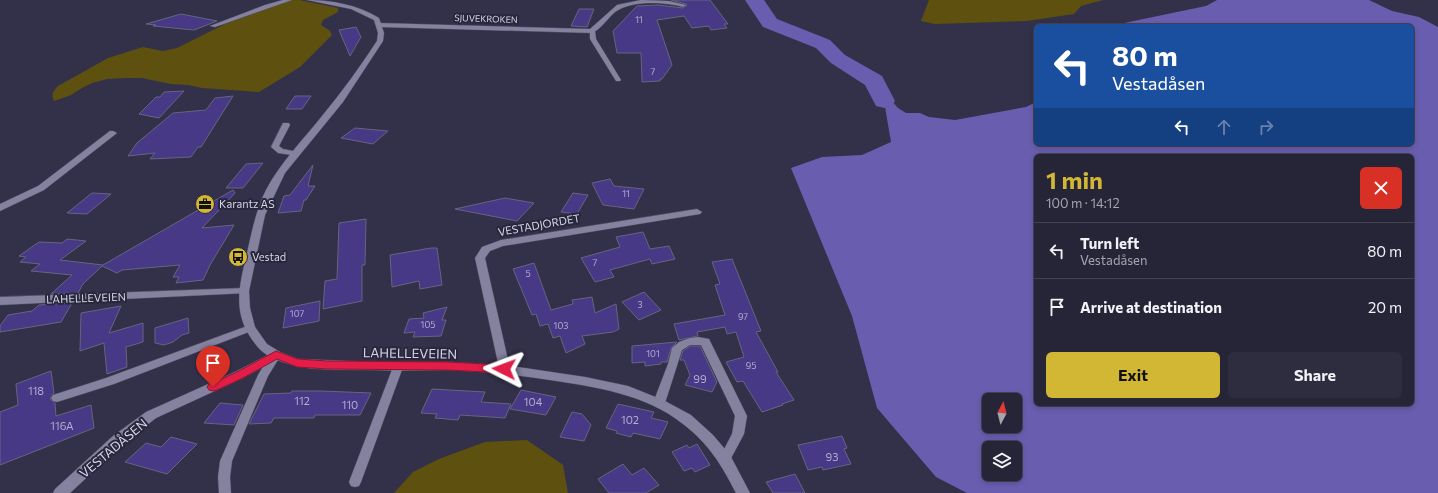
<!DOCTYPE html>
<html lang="en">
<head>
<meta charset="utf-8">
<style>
	body { margin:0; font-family:Commissioner,sans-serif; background:#2e2d3f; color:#f1f3f6; height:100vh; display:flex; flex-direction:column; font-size:15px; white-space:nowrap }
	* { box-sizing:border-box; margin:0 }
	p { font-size:13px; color:#a4a5ad }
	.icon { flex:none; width:22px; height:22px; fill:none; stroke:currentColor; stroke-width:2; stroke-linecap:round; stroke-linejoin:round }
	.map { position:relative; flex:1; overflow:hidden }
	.side { position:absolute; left:1034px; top:154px; width:380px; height:252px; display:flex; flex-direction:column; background:#262537; border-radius:6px; box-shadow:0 2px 6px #0003,0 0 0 1px #424252 }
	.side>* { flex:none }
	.guide { position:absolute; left:1034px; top:24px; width:380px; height:122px; border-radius:6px; box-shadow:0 2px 6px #0003,0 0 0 1px #424252; background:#1a4fa0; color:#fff; overflow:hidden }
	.needle { width:26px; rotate:7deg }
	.tools { position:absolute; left:982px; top:393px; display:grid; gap:8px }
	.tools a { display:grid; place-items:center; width:40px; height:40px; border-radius:6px; background:#262537; box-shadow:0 2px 6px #0003,0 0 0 1px #424252; font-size:20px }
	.pin { position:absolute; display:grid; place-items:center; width:34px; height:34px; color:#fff; margin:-41px -17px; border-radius:50% 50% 50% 0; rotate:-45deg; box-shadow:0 0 4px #0007 }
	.pin .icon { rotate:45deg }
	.me { position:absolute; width:44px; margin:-22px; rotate:273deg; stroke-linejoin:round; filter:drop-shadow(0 0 3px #0008) }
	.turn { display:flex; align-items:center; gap:14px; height:84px; padding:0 12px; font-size:18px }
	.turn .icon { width:52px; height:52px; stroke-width:2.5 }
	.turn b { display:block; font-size:28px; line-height:34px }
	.lanes { display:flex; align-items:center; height:38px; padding:0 12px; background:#0003; justify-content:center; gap:20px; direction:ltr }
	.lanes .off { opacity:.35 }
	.round { display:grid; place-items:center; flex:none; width:42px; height:42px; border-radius:6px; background:#2e2d3f }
	.overview { display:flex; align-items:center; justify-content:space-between; height:68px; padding:0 12px }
	h1 { font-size:24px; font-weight:700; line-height:30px; color:#d2b735 }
	.cta { display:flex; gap:8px; margin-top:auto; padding:8px 12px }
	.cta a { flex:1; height:46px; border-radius:6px; background:#d2b735; color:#111; font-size:16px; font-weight:700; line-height:46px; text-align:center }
	.cta a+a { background:#2e2d3f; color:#f1f3f6 }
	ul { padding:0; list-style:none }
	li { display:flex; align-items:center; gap:12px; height:56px; padding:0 12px; border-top:1px solid #424252 }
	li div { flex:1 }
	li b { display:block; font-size:15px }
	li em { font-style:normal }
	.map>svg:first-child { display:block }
	.green { fill:#5e5110 }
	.water { fill:#695daf; fill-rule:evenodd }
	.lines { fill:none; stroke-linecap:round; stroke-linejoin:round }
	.river { fill:#695daf; fill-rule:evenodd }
	.building { fill:#483987; stroke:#66647e }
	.service-casing { stroke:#4f4e61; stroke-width:1 }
	.minor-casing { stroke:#4f4e61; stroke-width:1 }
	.tertiary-casing { stroke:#4f4e61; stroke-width:1 }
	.service { fill:#84829e; fill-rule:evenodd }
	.minor { fill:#84829e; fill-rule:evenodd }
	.tertiary { fill:#84829e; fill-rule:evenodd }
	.route { fill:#e11d48; stroke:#92132f }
	.labels { text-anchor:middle; stroke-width:4; stroke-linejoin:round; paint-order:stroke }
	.far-street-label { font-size:9px; fill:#d5d5e4; stroke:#29273e }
	.number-label { font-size:9px; fill:#b2aecd }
	.poi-label { font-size:11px; fill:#d5d5e4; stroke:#29273e; text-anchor:start }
	.street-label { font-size:11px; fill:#d5d5e4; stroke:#29273e }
	.near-number-label { font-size:11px; fill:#b2aecd }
	.near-street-label { font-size:13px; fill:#d5d5e4; stroke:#29273e }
</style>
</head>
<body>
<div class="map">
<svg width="1438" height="493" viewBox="0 0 1438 493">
	<rect width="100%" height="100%" fill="#333149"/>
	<g class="green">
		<path d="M292,0h7l39,8v4l-15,8 -2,5 9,6 2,4 -32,32 -41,25 -57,-4 -14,-3 -17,-1 -29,-6h-16l-19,1 -15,4 -10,5 -11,7 -17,6c-3,-7 -1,-9 4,-15l50,-28 35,-11 20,4 14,-3 50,-25 38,-15z"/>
		<path d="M929,0h174l-22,6 -7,8 -47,7 -92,3 -14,-3z"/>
		<path d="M527,440l36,25 5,28h-174l19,-21 26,-13 46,-17z"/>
	</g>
	<path class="water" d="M1217,0h152l23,11 27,6 19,10v466h-471l-31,-16 -59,-69 -25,-92 -61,-148 31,-11 40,-2 29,-13 -7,-41 7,-1 7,8 8,5h14l9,4 26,3 71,-13 10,-5v42h376v-118h-288v-3l82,-17zM1036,156h376v248h-376zM989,400h26v26h-26zM989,448h26v26h-26z"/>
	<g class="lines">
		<path class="river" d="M745,0h19l13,19 53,21 15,15 37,21 13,25 -3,5 -8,2 -8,-2 -11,-21 -34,-22 -15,-15 -53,-21z"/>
	</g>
	<g class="building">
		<path d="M671,0h39l18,24h-4l3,4 -16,2 -2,-4 -17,2 -8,-12 -27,4 15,45 -10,14h-2v2l-18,1 -1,-29h-24l-4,-22 24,-25 21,-1 25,3 4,-3 -1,-1z"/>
		<path d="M579,9h15l-7,18 -16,-1z"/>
		<path d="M181,14l36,7 -23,9 -41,-4 3,-1 -10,-1z"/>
		<path d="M356,27l5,10 -11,19 -11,-26z"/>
		<path d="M184,91l-25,27 -20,-4 17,-17h4l4,-5z"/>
		<path d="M233,96l-32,51h-3l-7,10 -41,2 5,-6 -27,3 9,-13 36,-30 33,-3 9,-12z"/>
		<path d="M295,96h16l-9,13h-16z"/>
		<path d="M355,128l33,3 -15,13 -32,-6z"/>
		<path d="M263,163l-20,25h-17l20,-24z"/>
		<path d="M313,165l-5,21h7l-9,14h-2l-3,11 -23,2 6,-17 6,-1z"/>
		<path d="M610,179l4,7 30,3 -10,20 -31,-4 -11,-22z"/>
		<path d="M233,190l2,3 -33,35 32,-3 -24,40 -7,15 -27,3 3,-6h-6l7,-12 -58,5 -5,3 -15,-7 -19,18 -5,9 -27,1 21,-19 -41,-4 9,-7 -20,-2 6,-5 -7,-1 20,-14 23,1 5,-4 19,2 -26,19 43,5z"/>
		<path d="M92,193l19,1 -24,20 -20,-1z"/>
		<path d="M573,193l15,2 -11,19 -16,-2z"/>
		<path d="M505,198l29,5 -17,18 -62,-12z"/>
		<path d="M366,219l-1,46h-3v36l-39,8 2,-28 12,-2 2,-56z"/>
		<path d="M643,232l7,17 19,-3 6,13 -23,5 -2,-5 -40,11 4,7 -19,5 -14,-24 39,-11 -4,-10z"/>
		<path d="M431,248h6l5,37 -22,4 -1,-8 -27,6 -2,-32z"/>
		<path d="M732,259l29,72 -5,1 22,40h-2l18,28 -12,4 1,1 -21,7 -19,-31 -6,1 -11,-20 18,-5 -8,-25 -9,2 -2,-7 -28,5 1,4 -19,4 -5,-16 51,-9 -10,-30 5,-1 -8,-22z"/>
		<path d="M534,263l17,47 22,-6 -1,-4 20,-3 3,16 21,-9 3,25 -6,3 -31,4 3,8 -19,9 -6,-17 -7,2 -5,-14 -8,2 -4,-12 -4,1 -19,-46z"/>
		<path d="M644,292l17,18 -22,10 -17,-18z"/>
		<path d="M320,301l-1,20 -36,7 3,-20z"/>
		<path d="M72,303l-11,19 -61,10v-6l8,-11 24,-4 7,-6z"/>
		<path d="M121,306l-12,27 34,-10v19l-17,5 1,20 -20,7 -3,-31 -24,8 1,-38z"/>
		<path d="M447,307l-5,13h4l-5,16 -28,1 2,-5 -11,1 5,-14 15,-1 -1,-5z"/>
		<path d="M188,318l1,15 -7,2 -9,7 -9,3 -9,-2v-15z"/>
		<path d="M677,342l-6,6 -4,14h-6v2l-16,2v-4l-13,1v-17z"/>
		<path d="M690,346h10l17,36 -5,10 -27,-7 5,-10 -6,-15h-4l3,-9z"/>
		<path d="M51,371l3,22 -4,6 5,4 1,13 35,-11 3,23 -94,37v-53l18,-7 -2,-21z"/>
		<path d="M432,389l53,3 -4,10 30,2 -6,14 -45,-3 -2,5 -23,-2 2,-4 -16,-1z"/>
		<path d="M521,390l35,7 -10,18 -36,-6z"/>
		<path d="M292,391h29l50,2 -11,22h-45l-1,3h-40l-3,5 -22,1 15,-30 27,-1z"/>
		<path d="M220,403l23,2 -9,20 -30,-2z"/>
		<path d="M618,404l36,8 -3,6 17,4 -8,17 -27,-6 -2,4 -15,-4 1,-2 -11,-3z"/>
		<path d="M572,412l10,2 9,11 -7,16 -24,-4z"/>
		<path d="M842,436l5,12 -3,1 7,15 -28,6 -1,-3 -14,3 -10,-25z"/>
		<path d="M171,437l26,7 -30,30 -42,-12 21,-19 15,4z"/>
		<path d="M697,444l13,21 -15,7 -3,-4 -8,3 -12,-19 15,-7 2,3z"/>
		<path d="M623,464l9,11 12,-7 15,17 -13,8h-37l-11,-14z"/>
		<path d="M795,474l10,19h-32l-7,-11z"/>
	</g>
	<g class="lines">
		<defs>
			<g id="service">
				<path d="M283,0h9l-77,27 -5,-1 55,-21z"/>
				<path d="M590,30l5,1 1,8 25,41 -1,1h-4l-26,-42z"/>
				<path d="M283,123h6l1,2 -11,21 4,3 15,3v4l-20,-3 -7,-6z"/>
				<path d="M250,325l4,1 1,2 -1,2 -140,54 -57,18 -4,-1 -2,-3 2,-3 53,-17z"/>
				<path d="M690,338l8,-1 11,2 38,77 -3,18 -15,28 -4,2 -4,-2 -2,-3 13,-25 3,-18 -34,-71h-11l-8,5 -17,53 -2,3 -4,1 -4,-1 -2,-3 15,-39 4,-16 7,-6z"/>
				<path d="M276,351l4,1 1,3 -13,21 -36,85 -2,16 1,16h-12l-1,-16 2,-16 38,-86 14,-23z"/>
				<path d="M398,363l4,1 1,3 -42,115 -2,4 -4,1 -4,-1 -2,-4 44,-115 1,-3z"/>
			</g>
			<g id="minor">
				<path d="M641,0l28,1 17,4 -3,2c-19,-5 -51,-7 -68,5 -7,6 -14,17 -23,21l-212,-6 -3,-2 3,-2 210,6 27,-24z"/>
				<path d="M110,131h3l4,2 -73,57 -44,21v-7l38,-18z"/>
				<path d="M697,209l5,3 -2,2 -197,32 -13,5 -5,7 25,111 -2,3 -4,1 -4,-1 -25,-114 7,-11 19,-7z"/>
				<path d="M244,288l4,1 1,2 -1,2 -248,12v-8z"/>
				<path d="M276,351l4,1 2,3 -2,3 -37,20 -87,40 -33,26 -53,49h-17l2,-4 58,-53 33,-24 89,-40z"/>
			</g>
			<path id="tertiary" d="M307,0c25,0 51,5 72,18l5,15 -1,8 -40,61 -58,71 -20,42 -16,76 1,17 5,19 12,17 13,8 18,7 100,4 50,-1 56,3 81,12 43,9 35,14 28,15 22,20 17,20 20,38h-14c-15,-29 -27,-49 -53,-69 -37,-30 -88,-37 -133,-44 -34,-5 -68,-9 -102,-10 -25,0 -50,1 -75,0 -33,-1 -69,3 -100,-12 -10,-4 -16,-11 -22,-20 -19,-28 -11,-55 -4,-85 5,-22 9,-43 19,-63 14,-27 37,-50 56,-74 20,-24 38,-49 55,-75l1,-8 -4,-13 -23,-11z"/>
		</defs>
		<use href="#service" class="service-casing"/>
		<use href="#minor" class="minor-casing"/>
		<use href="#tertiary" class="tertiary-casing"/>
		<use href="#service" class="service"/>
		<use href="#minor" class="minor"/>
		<use href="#tertiary" class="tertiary"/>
	</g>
	<path class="route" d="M276,351l22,8 29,2 121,1 56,3 4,1 1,3 -1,3 -4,1 -56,-3 -121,-1 -30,-2 -20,-8 -34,19 -26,12 -4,1 -4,-1 -2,-3 2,-3 26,-11z"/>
	<defs>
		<symbol id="office-disc" viewBox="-11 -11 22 22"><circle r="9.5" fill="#d2b735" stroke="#29273e"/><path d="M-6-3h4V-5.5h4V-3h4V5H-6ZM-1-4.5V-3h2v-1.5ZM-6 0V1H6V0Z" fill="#111"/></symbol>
		<symbol id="bus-disc" viewBox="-11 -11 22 22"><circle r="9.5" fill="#d2b735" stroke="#29273e"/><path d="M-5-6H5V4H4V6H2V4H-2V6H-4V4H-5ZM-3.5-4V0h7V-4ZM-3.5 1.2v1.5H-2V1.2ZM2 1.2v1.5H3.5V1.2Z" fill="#111"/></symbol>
	</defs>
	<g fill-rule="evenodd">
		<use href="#office-disc" x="194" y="193" width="22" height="22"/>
		<use href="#bus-disc" x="227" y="246" width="22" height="22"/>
	</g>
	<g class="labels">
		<g class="far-street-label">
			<text transform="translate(486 19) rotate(2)" y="3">SJUVEKROKEN</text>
		</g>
		<g class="number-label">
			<text x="639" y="23">11</text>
			<text x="653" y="75">7</text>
			<text x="626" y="197">11</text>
			<text x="595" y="266">7</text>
			<text x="528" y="277">5</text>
			<text x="640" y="308">3</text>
			<text x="297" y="317">107</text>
			<text x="743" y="320">97</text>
			<text x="428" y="328">105</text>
			<text x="561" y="329">103</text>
			<text x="653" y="357">101</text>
			<text x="751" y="369">95</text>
		</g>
		<g class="poi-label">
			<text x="219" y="208">Karantz AS</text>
			<text x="252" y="261">Vestad</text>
		</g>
		<g class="street-label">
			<text transform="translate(539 225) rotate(-10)" y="4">VESTADJORDET</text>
			<text transform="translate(86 298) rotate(-2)" y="4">LAHELLEVEIEN</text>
		</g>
		<g class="near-number-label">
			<text x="700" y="383">99</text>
			<text x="36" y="395">118</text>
			<text x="302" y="405">112</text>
			<text x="533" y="406">104</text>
			<text x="350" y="409">110</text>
			<text x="630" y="424">102</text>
			<text x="62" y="430">116A</text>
			<text x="832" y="461">93</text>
		</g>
		<g class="near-street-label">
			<text transform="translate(410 353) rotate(1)" y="5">LAHELLEVEIEN</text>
			<text transform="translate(113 448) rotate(-40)" y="5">VESTADÅSEN</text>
		</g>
	</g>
</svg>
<div class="tools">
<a><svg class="needle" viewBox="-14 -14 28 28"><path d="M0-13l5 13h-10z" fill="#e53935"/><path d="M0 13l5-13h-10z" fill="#a4a5ad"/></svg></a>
<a><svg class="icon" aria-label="layers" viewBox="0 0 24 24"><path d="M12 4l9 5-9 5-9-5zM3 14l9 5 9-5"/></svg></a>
</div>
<div class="pin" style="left:213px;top:387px;background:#d93025"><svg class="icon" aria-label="arrive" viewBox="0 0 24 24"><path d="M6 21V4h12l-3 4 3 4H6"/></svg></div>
<svg class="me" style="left:504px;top:369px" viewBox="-20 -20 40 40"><path d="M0-17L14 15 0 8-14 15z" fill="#e11d48" stroke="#fff" stroke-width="4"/></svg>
<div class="guide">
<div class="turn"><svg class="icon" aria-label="left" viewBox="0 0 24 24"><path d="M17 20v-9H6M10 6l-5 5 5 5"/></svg><div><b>80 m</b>Vestadåsen</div></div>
<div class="lanes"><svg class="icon" aria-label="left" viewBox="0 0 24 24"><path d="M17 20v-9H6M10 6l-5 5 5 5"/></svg><svg class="icon off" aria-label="ahead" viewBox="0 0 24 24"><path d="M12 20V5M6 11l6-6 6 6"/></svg><svg class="icon off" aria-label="right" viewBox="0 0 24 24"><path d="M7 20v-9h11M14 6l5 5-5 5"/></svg></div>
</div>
<section class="side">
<div class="overview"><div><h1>1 min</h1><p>100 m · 14:12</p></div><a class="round" style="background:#d93025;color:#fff"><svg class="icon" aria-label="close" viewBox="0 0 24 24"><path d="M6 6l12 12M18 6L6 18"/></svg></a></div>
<ul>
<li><svg class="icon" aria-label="left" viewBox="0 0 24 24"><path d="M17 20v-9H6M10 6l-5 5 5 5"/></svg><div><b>Turn left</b><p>Vestadåsen</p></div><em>80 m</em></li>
<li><svg class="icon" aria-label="arrive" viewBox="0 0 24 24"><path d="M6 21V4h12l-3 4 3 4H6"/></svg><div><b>Arrive at destination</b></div><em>20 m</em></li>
</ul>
<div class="cta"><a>Exit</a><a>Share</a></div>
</section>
</div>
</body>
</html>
